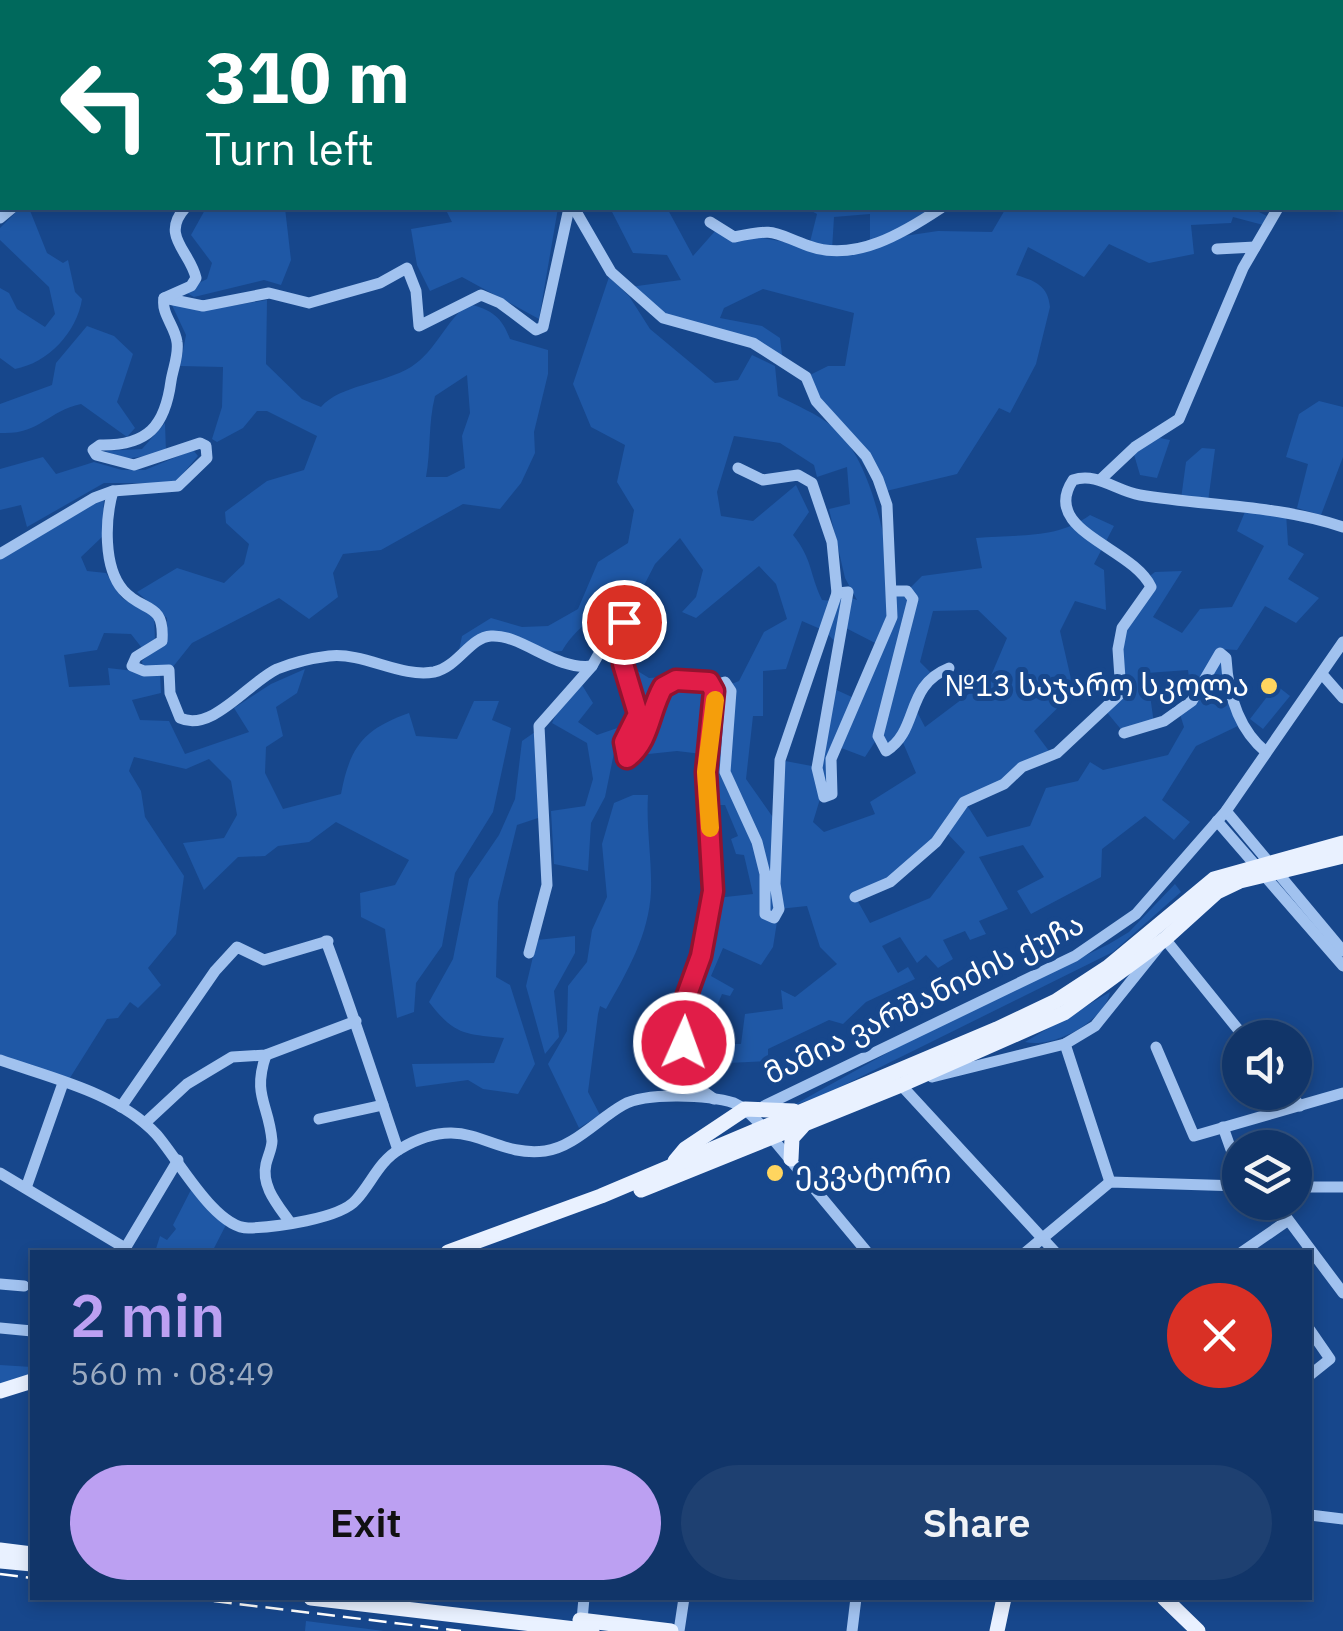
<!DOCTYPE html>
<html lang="en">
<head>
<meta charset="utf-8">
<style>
	body { margin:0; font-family:"IBM Plex Sans","Noto Sans Georgian",sans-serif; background:#1e4071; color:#f1f3f6; height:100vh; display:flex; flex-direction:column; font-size:38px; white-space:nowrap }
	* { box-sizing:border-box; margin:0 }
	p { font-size:32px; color:#9cabc0 }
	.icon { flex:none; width:55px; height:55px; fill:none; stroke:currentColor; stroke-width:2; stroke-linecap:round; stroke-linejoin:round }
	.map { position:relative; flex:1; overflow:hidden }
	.drawer { position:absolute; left:30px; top:1250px; width:1282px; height:350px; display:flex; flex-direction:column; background:#113569; border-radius:0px; box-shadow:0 5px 15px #0003,0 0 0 2px #30507d }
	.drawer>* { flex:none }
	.top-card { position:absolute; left:0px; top:0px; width:1345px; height:210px; box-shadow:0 5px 15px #0003,0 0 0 2px #30507d; background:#00695c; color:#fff; overflow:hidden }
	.tools { position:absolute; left:1222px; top:1020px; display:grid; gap:20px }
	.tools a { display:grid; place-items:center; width:90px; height:90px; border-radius:50%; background:#113569; box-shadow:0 5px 15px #0003,0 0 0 2px #30507d; font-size:50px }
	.pin { position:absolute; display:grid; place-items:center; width:85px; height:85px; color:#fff; margin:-42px; border:5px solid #fff; border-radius:50%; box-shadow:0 2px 10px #0007 }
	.me { position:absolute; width:110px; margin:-55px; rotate:2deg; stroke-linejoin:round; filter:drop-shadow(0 0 8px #0008) }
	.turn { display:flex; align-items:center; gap:35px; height:210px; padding:0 40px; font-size:45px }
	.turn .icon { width:130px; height:130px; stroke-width:2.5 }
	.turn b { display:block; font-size:70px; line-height:85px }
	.round { display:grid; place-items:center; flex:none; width:105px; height:105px; border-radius:52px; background:#1e4071 }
	.head { display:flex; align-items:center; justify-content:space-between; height:170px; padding:0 40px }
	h1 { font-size:60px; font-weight:600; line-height:75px; color:#bca0f2 }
	.action { display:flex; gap:20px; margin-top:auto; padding:20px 40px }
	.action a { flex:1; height:115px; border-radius:60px; background:#bca0f2; color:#111; font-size:40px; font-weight:600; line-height:115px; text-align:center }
	.action a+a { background:#1e4071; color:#f1f3f6 }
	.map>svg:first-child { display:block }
	.green { fill:#1f58a6; fill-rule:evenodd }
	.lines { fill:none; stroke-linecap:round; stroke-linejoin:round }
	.minor { stroke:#a1c2ef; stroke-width:11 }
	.major { stroke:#e9f1ff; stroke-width:15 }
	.rail { stroke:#fff; stroke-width:2.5; stroke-dasharray:18 8; stroke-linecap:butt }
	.route-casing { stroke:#92132f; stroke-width:25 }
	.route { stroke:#e11d48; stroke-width:18 }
	.slow { stroke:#f59e0b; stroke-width:18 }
	.poi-dot { fill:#ffd55f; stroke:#17478c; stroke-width:4 }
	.labels { text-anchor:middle; stroke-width:10; stroke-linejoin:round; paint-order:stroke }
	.poi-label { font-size:30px; fill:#fff; stroke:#17478c; text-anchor:end }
	.street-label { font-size:30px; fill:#fff; stroke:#17478c }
</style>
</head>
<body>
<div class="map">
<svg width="1343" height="1631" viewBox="0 0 1343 1631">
	<rect width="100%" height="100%" fill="#17478c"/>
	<g class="green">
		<rect x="293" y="0" width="189" height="2"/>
		<path d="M20,208h9l18,45 16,10 5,-3 7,32 7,7c-5,33 -34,64 -67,70l-15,-11v-70l9,5 8,16 28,18 10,-13 -6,-27 -49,-47v-12z"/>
		<path d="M206,208h79l6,52 -10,25 -17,-5 -70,17 -11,-6 24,-12 5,-16 -21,-28z"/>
		<path d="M445,208h113l-19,111 -77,-42 -32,14 -13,-26 -6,-36 41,-7z"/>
		<path d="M610,208h57l26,48 23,-26 93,16 8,-32 -11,-6h135l-44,29 41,-6 54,1 14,-24h245l20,10 -4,8 -34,-9 -2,6 -40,2 3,29 -45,9 -40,-19 -25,33 -56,-30 -12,28c20,6 32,11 34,32l-14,57 -26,49 -11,-5 -42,66 -75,18 -76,-115 22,-11h17l9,-53 -91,-24 -39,19 -4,10 42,8 18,12 3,25 -30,-20 -78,-20 -45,-36 51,-7 -14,-25 -34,-2zM870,214v30l-38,6 2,-33z"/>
		<path d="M609,277l20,19 21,33 65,54 23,-3 14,-25 23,11 3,30c18,9 39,18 54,30 40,32 54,117 62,165h13l15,-15 60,-8 -6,-30c40,-4 80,2 114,-23l24,11 -20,38 10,6 2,40 -31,-9 -15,30 14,61 -40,39 18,24 -87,47 22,35 43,-11 16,-38 32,-7 12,-19 13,8 65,-15 16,-28 -5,-16 13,-10 -4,-31 -41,3 7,51 -30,9 -19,-23 16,-17 1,-65 26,-35 -1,-15 8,-6 27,-1 -29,46 29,16 18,-24 32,-2 32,-61 -27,-15 10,-24 39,6 2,32 16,9 -16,25 31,19 -23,25 -31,-17 -28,44 -18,-1 -12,17 14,-10 19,69 -44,21 -34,54 28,22 -16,18 -29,-24 -43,33 -1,28 -70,37 -14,-23 27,-14 -21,-32 -44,12 29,52 -29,12 7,13 -16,6 -5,-9 -22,9 10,19 -15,9 -12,-13 -9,8 -17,-26 -18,9 16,27 10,-6 7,12 -49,23 -23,22 -14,-4 -61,29v12l-40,2v8l-33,-2c-21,-65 15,-108 21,-171l37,-4 -9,-39 -8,-1 -5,-15 7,-3 -13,-31h-16l5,-114 25,-10 25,-49 23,-13 -11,-35 -17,-18 -63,52 -14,-6 14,-15 7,-27 -23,-32 -25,26 -18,35c-32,11 -57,22 -75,52l-18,1 -57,-21 -29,24 4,-19 29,-18 31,9 26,-1 30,-17 20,-47 30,-19 6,-33 -17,-28 8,-37 -34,-18 -18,-43zM734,436l46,7 34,22 3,12 30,-10 3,37 -21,5 16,69 12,22 -20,-7 -5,8 -10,-1c-13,-27 -9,-40 -29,-65l16,-23 -13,-27 -43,36 -32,-5 -4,-24zM978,610l29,28 -17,40 -65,49 -11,-21 18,-32 -12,-12 13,-51zM802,621l23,10 11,12 6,-17 37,19 -25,53 -24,-11 -13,80 -37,-7 -3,63 -31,-44 7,-63h10v-45l23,-2zM878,737l15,9 8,-8 15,35 -46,29 5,12 -51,18 -11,-10 23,-76 29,11zM944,830l21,22 -35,46 -60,25 -14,-25 34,-16zM807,906l13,41 17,17 -42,33 -14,-7 2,19 -38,5 -4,30h-40l3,-34 13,-4 5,-12 8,2 4,-7 -23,-13 12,-28 38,17 12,-18 6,-38z"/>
		<path d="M267,300l-1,64 36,35 19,8c19,-22 62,-23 90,-40 25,-16 34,-45 57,-63 23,5 34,13 42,35l38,11v24l-14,58 1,21 -14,30 -21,26 -37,-5 -82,46 -38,4 -10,19 5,24 -29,22 -30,-21 -87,45 -20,25 -29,-1 -1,-6 25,-22v-21l-30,-26 40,-24 47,15 20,-19 5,-20 -23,-21 -1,-11 42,-31 37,-11 13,-34 -50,-25h-10l-14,17 -26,14 -5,-3 10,-32 1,-40 -43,-1 6,-31 -15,-32 29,8zM467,375l3,38 -8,23 3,32 -18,9h-21c5,-27 2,-53 9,-81z"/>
		<path d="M87,326l27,10 19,18 -16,48 18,26 -8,9 -46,-33c-34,7 -41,31 -81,29v-29l52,-19 4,-22z"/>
		<path d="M1319,401l24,6v50l-22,58 -24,-7 11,-44 -22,-7 13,-43z"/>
		<path d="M165,423l1,30 -41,6 -20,-8 37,-2z"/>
		<path d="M1155,437l15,3 -13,38 -17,-3 -7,-24z"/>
		<path d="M1202,448l13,1 -7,53 -27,-3 5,-37z"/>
		<path d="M193,450l5,6 -23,27h-71l-77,44 -6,-22 -21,5v-41l43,-12 13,17 38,-12 28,8h23z"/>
		<path d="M104,496l-2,41 -21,20 6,14 19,2 16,25 32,18 1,24 -13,8 -11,-14 -27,-1 -7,17 -33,5 5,32 41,-2 -2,-17 52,6 1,19 -29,7 8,20 29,1 16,33 64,-22 -15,-24 37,-24 34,-15 -8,24 -21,14 7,29 -17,11 -1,26 18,36 58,-15c9,-48 23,-65 68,-81l7,23 41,3 17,-38h25l-7,19 19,8 -18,84 -38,61 -13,73 -26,37 -2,29 -17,6 -12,-89 -24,-12 -1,-24 35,-8 14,-25 -73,-38 -27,20 -31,4 -13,10 -27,1 -34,33 -21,-47 41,-5 13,-23 -6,-34 -22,-22 -23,10 -52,-12 -5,14 12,20 4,26 39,59 -8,58 -28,34 13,17 -23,23 -8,-6 -12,16 -11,1 -39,62 -68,-25v-500z"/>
		<path d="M628,665l21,13 13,-1 -12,41 -21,30 11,-31 -1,-24z"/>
		<path d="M582,685l11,18 -15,19 19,13 29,-10 -11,23 -10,49 -14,26 -3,48 -34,-7 -3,-53 34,-5 8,-27 -6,-36 -35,-20 9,-19z"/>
		<path d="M1276,685l14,11 -27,33 -13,-10z"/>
		<path d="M677,686l23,1 7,16 -5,51 -25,-3 -38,4 22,-38 5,-26z"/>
		<path d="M535,732l3,86 -21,7 -19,77 -2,75 14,8 25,79 -17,30 -35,-5 -15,-9 -52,7 -4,-23 82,-1 10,-25c-38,-4 -49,-2 -75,-36l24,-43 16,-80 30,-44 16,-36 7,-58z"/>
		<path d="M633,795h15c-2,33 4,64 3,96 -2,44 -24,81 -45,118l-6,-3 -2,8 -10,78 12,23 -21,13 -31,-64 19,-33 1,-45 19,-24 5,-32 15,-33 -5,-53 12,-41z"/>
		<path d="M1175,884l6,8 -68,60 -287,142 -34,12 113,-63 204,-99 20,-12z"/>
		<path d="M575,936v17l-21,38 5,46 -14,17 -19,-68 11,-46z"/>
		<path d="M1110,992c-5,29 -57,57 -85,50z"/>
		<path d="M194,1184l34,37 -16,31h-57l5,-16 7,4 9,-11 -3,-4z"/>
		<path d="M0,1365l32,2v14l-32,10z"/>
		<path d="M306,1621l78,10h-79z"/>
	</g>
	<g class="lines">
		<g class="minor">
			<path d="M56,0l1,2"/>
			<path d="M566,0v2"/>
			<path d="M810,0l2,2"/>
			<path d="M1037,0v2"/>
			<path d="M614,2l1,-2"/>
			<path d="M958,2l1,-2"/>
			<path d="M1197,2l1,-2"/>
			<path d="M1342,97h1"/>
			<path d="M0,196l2,-5"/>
			<path d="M574,208l37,64 52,46 90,25 53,34 10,24 50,55 12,23 9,26 5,112 -61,142 1,35 -8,3 -7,-29 31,-176 -11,1 -57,167 -5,124 4,25 -5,9 -9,-4v-40l-8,-32 -32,-70 6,-81 -6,-9 -10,3 -9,86 7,120 -12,65 -17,47 4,66 12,20 14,10"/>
			<path d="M0,218l12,-10"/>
			<path d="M710,222l24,15c43,-9 37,-5 75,9 46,17 96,-14 132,-38"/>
			<path d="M1217,249l38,-2"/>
			<path d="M164,298l39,8 66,-13 40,10 71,-20 27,-15 9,23 3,35 62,-31 19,8 36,27 7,-3 26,-119"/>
			<path d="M738,468l25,12 35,-5 14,8 20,59 5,51"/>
			<path d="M1100,480l35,-33 44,-28 64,-151 35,-60"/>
			<path d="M113,491c-8,28 -10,76 10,99 20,23 42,11 39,51l-26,16 -4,9 12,5 25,-1 1,23 10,25c32,15 69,-36 97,-49 15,-6 36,-11 52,-13 36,-4 71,22 105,16 24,-5 36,-35 57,-36 31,-2 64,35 101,30"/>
			<path d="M0,554l94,-56 19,-7 65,-5 29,-28 -1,-12 -6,-3 -66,22 -38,-10 -3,-5 7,-5c48,1 65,-19 71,-64 2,-13 8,-26 6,-39 -2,-16 -16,-28 -13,-44l27,-12 5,-8c-6,-27 -36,-42 -11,-70"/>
			<path d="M893,591h14l6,8 -35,137 8,15c34,-21 18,-65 63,-83"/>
			<path d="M1322,674l21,24"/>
			<path d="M1124,733l40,-12 28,-20 28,-48 6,5c2,36 12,71 40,94"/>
			<path d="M627,759c23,-18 23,-48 36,-72l13,-8 33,2 5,10"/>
			<path d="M1226,811l117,140"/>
			<path d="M1217,821l126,145"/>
			<path d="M855,897l35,-15 46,-40 28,-40 40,-18 18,-17 35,-14 64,-60 -3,-44 4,-21 29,-41c-18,-40 -112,-56 -78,-107 24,-8 43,11 67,15 67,11 138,10 203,32"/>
			<path d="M326,941c26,69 48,138 72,209"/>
			<path d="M529,953l18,-68 -8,-159 53,-60 24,-43 8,-1 5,7 -6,35 15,50 -14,28 3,17"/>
			<path d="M1065,1044l45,138"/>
			<path d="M1156,1047l38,89 149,-43"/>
			<path d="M266,1055c-14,41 3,49 6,86 0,7 -4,15 -6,23 -5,22 11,40 23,57"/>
			<path d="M0,1060c51,18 118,33 156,74 21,23 59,95 93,94 26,-1 91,-9 107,-28 15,-16 23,-39 44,-51 68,-40 89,9 145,2 29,-4 53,-32 78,-46 23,-13 86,-10 111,-2 12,5 20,15 29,24l104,125"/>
			<path d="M932,1077l133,-33 30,-18 70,-87 80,99"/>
			<path d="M909,1083l-8,2 154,167"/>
			<path d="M1289,1092l11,14"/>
			<path d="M764,1106l311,-150 61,-42 90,-103 117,-169"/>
			<path d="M121,1107l94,-136 22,-24 27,13 64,-19"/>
			<path d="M319,1119l64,-14"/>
			<path d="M145,1123l42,-39 45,-27 34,-2 90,-34"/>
			<path d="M1223,1127l17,48"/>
			<path d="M0,1173l125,75"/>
			<path d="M1295,1187h48"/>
			<path d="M26,1188l37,-105"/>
			<path d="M1275,1202l68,91"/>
			<path d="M123,1252l55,-92"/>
			<path d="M1026,1252l84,-70 130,4"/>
			<path d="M1242,1252l45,-31"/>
			<path d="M0,1284l24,2"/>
			<path d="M0,1328l32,3"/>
			<path d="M1310,1330l20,29 -20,16"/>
			<path d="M1310,1515l33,4"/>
			<path d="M582,1620l2,-22"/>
			<path d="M679,1631l5,-33"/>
			<path d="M852,1631l4,-33"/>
		</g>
		<g class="major">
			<path d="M791,1159l1,-21 10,-11"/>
			<path d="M675,1161l10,-12 60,-40 49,2"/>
			<path d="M641,1190l260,-105 163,-72 101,-74 52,-47 23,-11 103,-25"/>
			<path d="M448,1252l153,-56 396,-167 59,-28 52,-34 106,-88 129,-36"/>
			<path d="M0,1391l32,-10"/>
			<path d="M0,1550l32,4"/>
			<path d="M0,1561l32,3"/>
			<path d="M311,1598l281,33"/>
			<path d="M1164,1598l34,33"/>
			<path d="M580,1620l91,11"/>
			<path d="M997,1631l7,-33"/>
		</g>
		<g class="rail">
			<path d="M0,1574l32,4"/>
			<path d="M188,1598l273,33"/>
		</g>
	</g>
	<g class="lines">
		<defs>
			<path id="route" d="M624,622l5,8 -6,34 15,50 -14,28 3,16c23,-17 22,-47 36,-71l13,-7 33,2 5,9 -8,81 7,119 -12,65 -17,47v40"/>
		</defs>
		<use href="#route" class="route-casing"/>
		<use href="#route" class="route"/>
		<path class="slow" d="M710,828l-4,-56 9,-72"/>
	</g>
	<g class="poi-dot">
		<circle cx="1269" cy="686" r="10"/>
		<circle cx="775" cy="1173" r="10"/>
	</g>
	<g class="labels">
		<g class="poi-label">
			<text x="1249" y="696">№13 საჯარო სკოლა</text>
			<text x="795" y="1183" text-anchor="start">ეკვატორი</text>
		</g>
		<g class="street-label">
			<text transform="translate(924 999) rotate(-26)" y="10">მამია ვარშანიძის ქუჩა</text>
		</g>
	</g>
</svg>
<div class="tools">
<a><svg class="icon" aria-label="sound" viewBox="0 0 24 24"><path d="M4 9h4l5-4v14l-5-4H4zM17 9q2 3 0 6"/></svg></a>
<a><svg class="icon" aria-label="layers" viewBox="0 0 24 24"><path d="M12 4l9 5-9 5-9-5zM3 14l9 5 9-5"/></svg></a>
</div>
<div class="pin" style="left:624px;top:622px;background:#d93025"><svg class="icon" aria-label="arrive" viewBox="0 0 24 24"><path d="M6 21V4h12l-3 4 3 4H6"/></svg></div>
<svg class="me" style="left:684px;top:1043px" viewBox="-20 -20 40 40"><circle r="17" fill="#e11d48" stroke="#fff" stroke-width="3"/><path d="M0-11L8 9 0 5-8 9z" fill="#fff"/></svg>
<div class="top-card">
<div class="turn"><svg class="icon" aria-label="left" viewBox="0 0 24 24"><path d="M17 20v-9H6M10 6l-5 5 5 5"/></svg><div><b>310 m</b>Turn left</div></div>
</div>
<section class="drawer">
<div class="head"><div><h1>2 min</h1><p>560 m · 08:49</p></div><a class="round" style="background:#d93025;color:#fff"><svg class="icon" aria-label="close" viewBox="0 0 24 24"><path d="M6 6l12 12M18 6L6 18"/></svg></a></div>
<div class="action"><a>Exit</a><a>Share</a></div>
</section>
</div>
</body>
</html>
